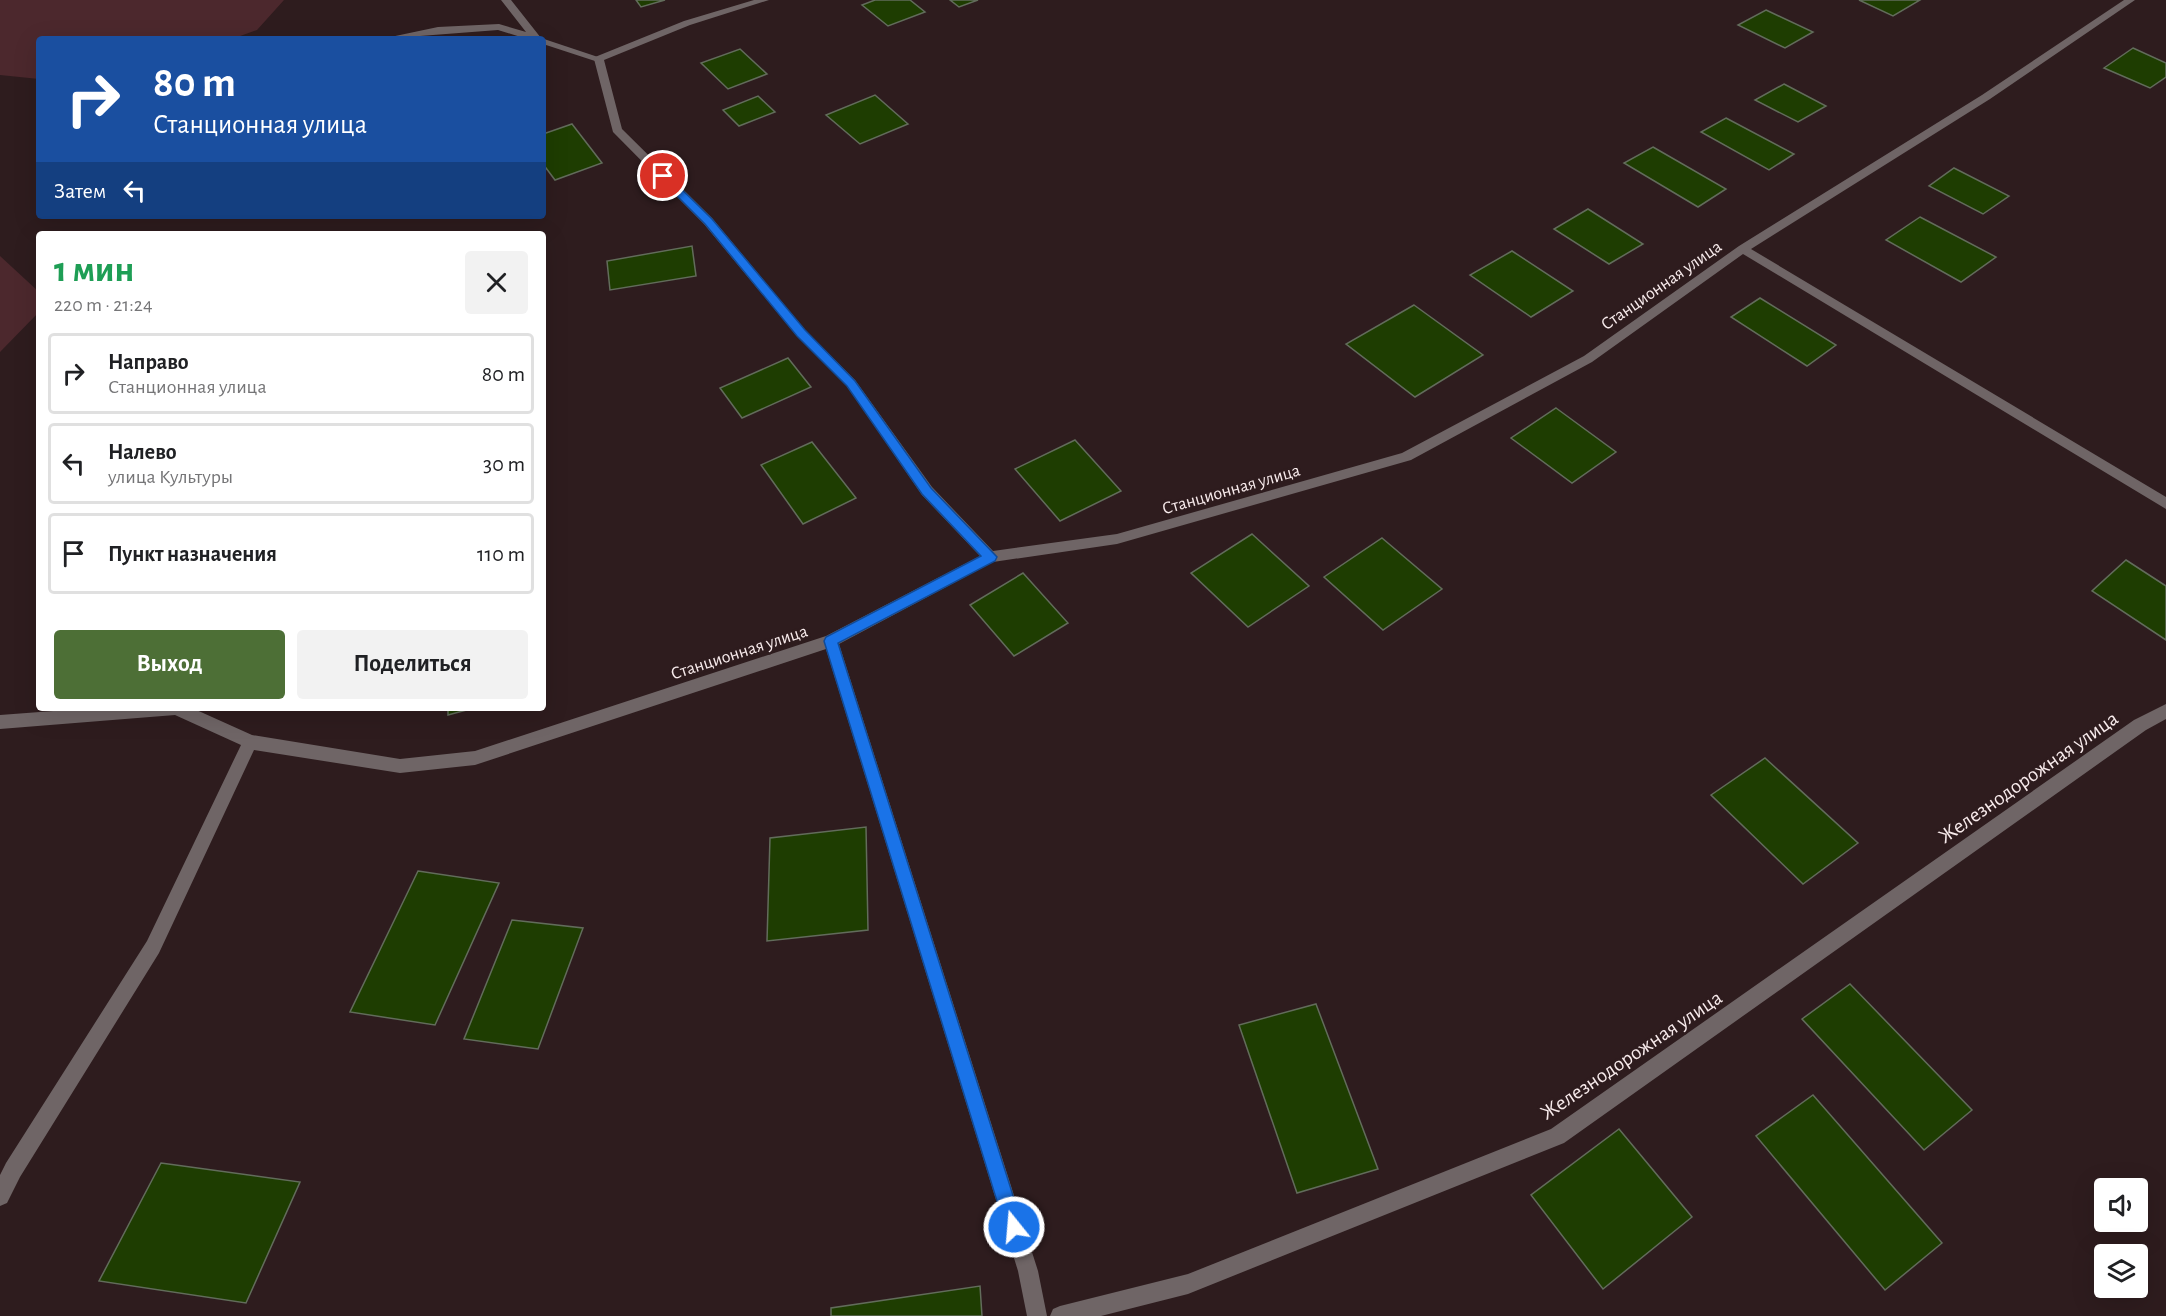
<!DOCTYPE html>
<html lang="ru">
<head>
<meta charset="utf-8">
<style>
	body { margin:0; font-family:"Alegreya Sans",sans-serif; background:#f2f2f2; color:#202124; height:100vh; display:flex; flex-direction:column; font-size:22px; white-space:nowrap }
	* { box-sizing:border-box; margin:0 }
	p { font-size:20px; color:#757577 }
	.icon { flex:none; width:33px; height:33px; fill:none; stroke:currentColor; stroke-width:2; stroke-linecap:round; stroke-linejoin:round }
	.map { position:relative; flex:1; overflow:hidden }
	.side { position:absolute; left:36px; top:231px; width:510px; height:480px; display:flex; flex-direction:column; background:#fff; border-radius:6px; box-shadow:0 6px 24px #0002 }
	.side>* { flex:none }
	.guide { position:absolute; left:36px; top:36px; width:510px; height:183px; border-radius:6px; box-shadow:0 6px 24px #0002; background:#1a4fa0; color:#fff; overflow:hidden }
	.controls { position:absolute; left:2094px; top:1178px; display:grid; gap:12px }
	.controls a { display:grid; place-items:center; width:54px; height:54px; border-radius:6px; background:#fff; box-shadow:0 6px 24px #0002; font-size:30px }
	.pin { position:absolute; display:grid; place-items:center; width:51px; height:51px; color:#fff; margin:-26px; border:3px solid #fff; border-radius:50%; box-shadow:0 2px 6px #0007 }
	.me { position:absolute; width:66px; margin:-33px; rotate:343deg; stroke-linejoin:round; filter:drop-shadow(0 0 4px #0008) }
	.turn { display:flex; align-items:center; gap:21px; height:126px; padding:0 18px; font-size:27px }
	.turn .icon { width:78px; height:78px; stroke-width:2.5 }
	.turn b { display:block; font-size:42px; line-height:51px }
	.then { display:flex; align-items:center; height:57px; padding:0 18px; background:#0003; gap:12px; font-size:22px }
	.round { display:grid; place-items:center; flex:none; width:63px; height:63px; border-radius:6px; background:#f2f2f2 }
	.headline { display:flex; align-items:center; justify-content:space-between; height:102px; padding:0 18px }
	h1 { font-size:36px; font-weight:700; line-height:45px; color:#1e9e55 }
	.primary-button { display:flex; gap:12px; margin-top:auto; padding:12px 18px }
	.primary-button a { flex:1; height:69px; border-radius:6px; background:#4d6f36; color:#fff; font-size:24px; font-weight:700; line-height:69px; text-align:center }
	.primary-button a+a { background:#f2f2f2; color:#202124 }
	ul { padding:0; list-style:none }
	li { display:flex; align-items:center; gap:18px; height:81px; margin:0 12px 9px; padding:0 6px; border:3px solid #e0e0e0; border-radius:6px }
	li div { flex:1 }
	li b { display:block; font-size:22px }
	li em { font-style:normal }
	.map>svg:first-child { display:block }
	.green { fill:#4c282d }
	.building { fill:#1e3d01; stroke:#626c5b; stroke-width:1.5 }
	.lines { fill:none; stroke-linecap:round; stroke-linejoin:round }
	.lane { fill:#6f6566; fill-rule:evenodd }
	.street { fill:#6f6566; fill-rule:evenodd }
	.route { fill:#1a73e8; stroke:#114b97; stroke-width:1.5 }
	.labels { text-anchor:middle; stroke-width:5; stroke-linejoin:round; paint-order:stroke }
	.street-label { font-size:18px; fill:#f8ebec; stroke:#2e1c1e }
	.near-street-label { font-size:21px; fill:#f8ebec; stroke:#2e1c1e }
</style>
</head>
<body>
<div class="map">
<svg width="2166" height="1316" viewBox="0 0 2166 1316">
	<rect width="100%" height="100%" fill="#2e1c1e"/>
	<g class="green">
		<path d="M0,0h284l-27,30 -25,9h-193v40l-39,-4z"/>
		<path d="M0,256l39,36v20l-39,40z"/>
	</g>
	<g class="building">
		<path d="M636,0h29l-24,7z"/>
		<path d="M875,0h35l15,12 -37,14 -26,-21z"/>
		<path d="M950,0h28l-19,7z"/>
		<path d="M1859,0h61l-27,16z"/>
		<path d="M1766,10l47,22 -28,16 -47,-23z"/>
		<path d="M2133,48l33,15v14l-16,11 -46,-20z"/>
		<path d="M740,49l27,25 -39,15 -27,-26z"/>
		<path d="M1784,84l42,22 -28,16 -43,-22z"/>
		<path d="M875,95l33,29 -48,20 -34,-29z"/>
		<path d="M758,96l17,16 -36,14 -16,-16z"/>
		<path d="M1726,118l68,36 -25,16 -68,-38z"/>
		<path d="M572,124l30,39 -47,17 -12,-16v-30z"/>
		<path d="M1653,147l73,42 -28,18 -74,-44z"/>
		<path d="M1954,168l55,28 -26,18 -54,-28z"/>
		<path d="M1588,209l55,35 -34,20 -55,-35z"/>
		<path d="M1920,217l76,40 -35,25 -75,-42z"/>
		<path d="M692,246l4,30 -86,14 -3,-29z"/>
		<path d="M1512,251l61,40 -42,26 -61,-42z"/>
		<path d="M1760,298l76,47 -29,21 -76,-49z"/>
		<path d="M1414,305l69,50 -68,42 -69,-53z"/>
		<path d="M788,358l23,29 -69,31 -22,-30z"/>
		<path d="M1556,408l60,44 -44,31 -61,-45z"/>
		<path d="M1075,440l46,51 -61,30 -45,-52z"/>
		<path d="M812,442l44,56 -53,26 -42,-59z"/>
		<path d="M1252,534l57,52 -61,41 -57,-54z"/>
		<path d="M1382,538l60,51 -59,41 -59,-53z"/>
		<path d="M2126,560l40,26v54l-74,-49z"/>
		<path d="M1023,573l45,50 -54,33 -44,-51z"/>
		<path d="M448,708h26l-26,7z"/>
		<path d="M1765,758l93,85 -55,41 -92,-89z"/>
		<path d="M866,827l2,103 -101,11 3,-103z"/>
		<path d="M418,871l81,12 -64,142 -85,-13z"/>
		<path d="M512,920l71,8 -45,121 -74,-10z"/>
		<path d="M1850,984l122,126 -48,40 -122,-131z"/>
		<path d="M1316,1004l62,165 -81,24 -58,-168z"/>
		<path d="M1813,1095l129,148 -57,47 -129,-154z"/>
		<path d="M1619,1129l73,88 -89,72 -72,-94z"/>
		<path d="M161,1163l139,19 -54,121 -147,-22z"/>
		<path d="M980,1286l2,30h-151v-8z"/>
	</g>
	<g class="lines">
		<path class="lane" d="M501,0h10l30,38 63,21 -9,2 -52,-17v-5h-16l-29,-9 -117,9 57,-12 61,-3 27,8z"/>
		<g class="street">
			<path d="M754,0h15l-79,25 -86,35 18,69 90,89 93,112 50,50 77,107 61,64 124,-17 285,-81 182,-97 155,-110 243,-151 142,-95h11l-145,99 -239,150 415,248v12l-423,-255 -151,108 -181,98 -294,84 -124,18 -154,82 199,627 9,45h-20l-9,-45 -192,-622 -351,116 -75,8 -146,-23 -95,203 -139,224 -13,26 -7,3v-31l6,-12 141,-222 94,-196 -66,-30 -175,14v-14l93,-7h99l60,27 148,24 75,-8 351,-115 154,-80 -58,-61 -75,-109 -50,-50 -93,-112 -91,-92 -19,-73 1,-2 89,-36z"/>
			<path d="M2166,704v15l-20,11 -582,413 -376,151 -87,22h-51l3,-7 7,-3 128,-32 363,-145 583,-409z"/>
		</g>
	</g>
	<path class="route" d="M659,174h7l46,45 93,111 50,51 76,107 66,69 -2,4 -157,82 185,584 -3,6 -6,3 -6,-3 -3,-6 -181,-586 2,-4 155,-81 -59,-62 -75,-108 -50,-50 -92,-112 -46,-46z"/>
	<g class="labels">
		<g class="street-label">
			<text transform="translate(1661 285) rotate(-35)" y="6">Станционная улица</text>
			<text transform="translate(1231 489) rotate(-16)" y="6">Станционная улица</text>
			<text transform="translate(739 652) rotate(-18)" y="6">Станционная улица</text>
		</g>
		<g class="near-street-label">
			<text transform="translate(2028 777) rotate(-35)" y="7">Железнодорожная улица</text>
			<text transform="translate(1631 1055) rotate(-34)" y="7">Железнодорожная улица</text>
		</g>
	</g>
</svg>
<div class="controls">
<a><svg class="icon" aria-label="sound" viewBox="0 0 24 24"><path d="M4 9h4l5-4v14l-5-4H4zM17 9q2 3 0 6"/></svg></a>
<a><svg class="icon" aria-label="layers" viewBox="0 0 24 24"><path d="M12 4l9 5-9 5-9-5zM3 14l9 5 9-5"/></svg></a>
</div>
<div class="pin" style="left:663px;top:176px;background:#d93025"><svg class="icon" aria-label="arrive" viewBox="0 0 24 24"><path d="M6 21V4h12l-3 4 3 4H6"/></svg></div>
<svg class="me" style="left:1014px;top:1227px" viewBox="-20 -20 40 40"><circle r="17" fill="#1a73e8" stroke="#fff" stroke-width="3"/><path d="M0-11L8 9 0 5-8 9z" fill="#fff"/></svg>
<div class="guide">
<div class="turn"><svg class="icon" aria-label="right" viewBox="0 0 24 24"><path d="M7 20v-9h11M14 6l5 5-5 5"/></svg><div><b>80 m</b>Станционная улица</div></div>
<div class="then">Затем<svg class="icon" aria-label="left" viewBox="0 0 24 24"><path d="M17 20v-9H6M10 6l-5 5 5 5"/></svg></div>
</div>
<section class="side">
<div class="headline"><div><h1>1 мин</h1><p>220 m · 21:24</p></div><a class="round"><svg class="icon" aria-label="close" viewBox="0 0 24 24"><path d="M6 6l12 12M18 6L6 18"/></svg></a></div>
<ul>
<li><svg class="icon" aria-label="right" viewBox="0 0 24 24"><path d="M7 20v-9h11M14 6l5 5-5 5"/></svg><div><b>Направо</b><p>Станционная улица</p></div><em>80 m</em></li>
<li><svg class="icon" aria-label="left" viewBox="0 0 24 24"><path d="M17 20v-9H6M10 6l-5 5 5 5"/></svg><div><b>Налево</b><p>улица Культуры</p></div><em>30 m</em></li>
<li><svg class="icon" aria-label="arrive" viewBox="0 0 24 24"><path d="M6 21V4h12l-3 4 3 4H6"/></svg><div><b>Пункт назначения</b></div><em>110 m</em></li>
</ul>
<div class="primary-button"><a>Выход</a><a>Поделиться</a></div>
</section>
</div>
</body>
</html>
